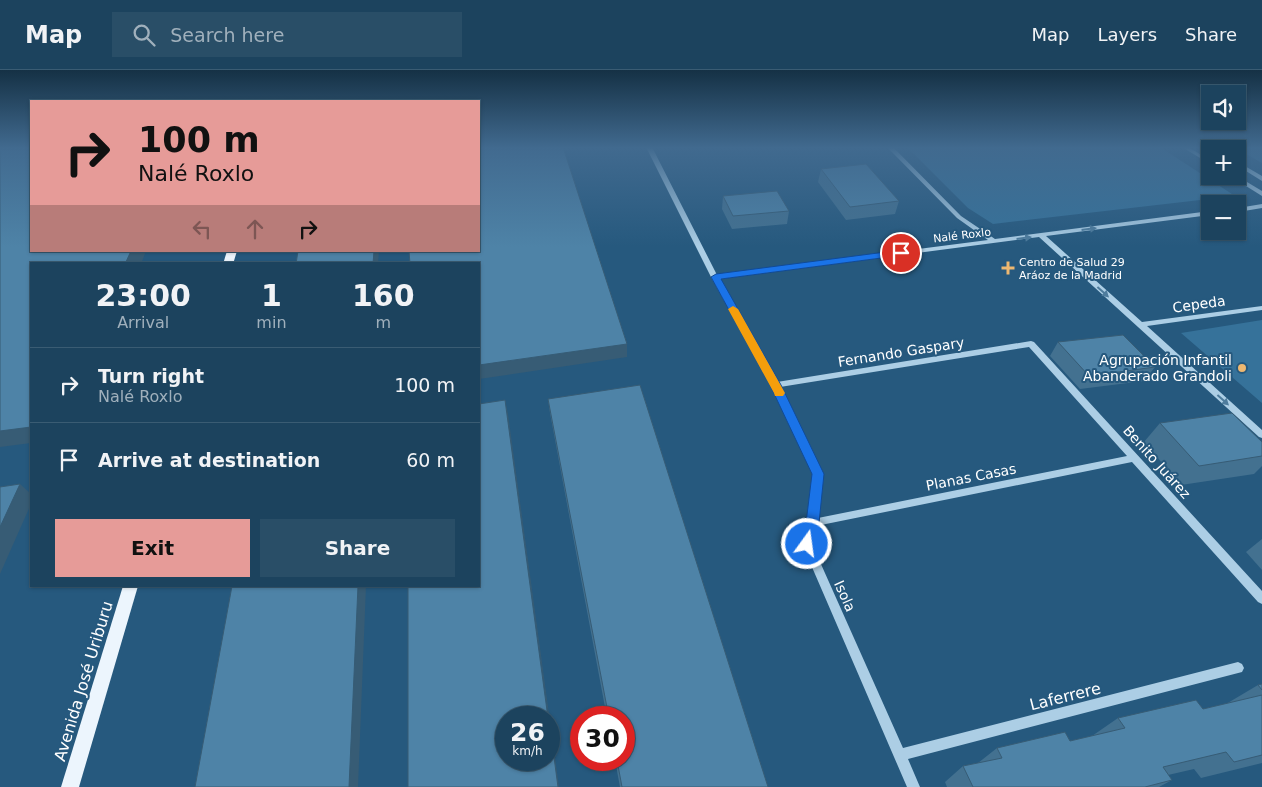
<!DOCTYPE html>
<html lang="en">
<head>
<meta charset="utf-8">
<style>
	body { margin:0; font-family:"DejaVu Sans",sans-serif; background:#294e67; color:#f1f3f6; height:100vh; display:flex; flex-direction:column; font-size:19px; white-space:nowrap }
	* { box-sizing:border-box; margin:0 }
	p { font-size:16px; color:#a0b0bc }
	.icon { flex:none; width:28px; height:28px; fill:none; stroke:currentColor; stroke-width:2; stroke-linecap:round; stroke-linejoin:round }
	.map { position:relative; flex:1; overflow:hidden }
	.drawer { position:absolute; left:30px; top:192px; width:450px; height:325px; display:flex; flex-direction:column; background:#1c435e; border-radius:0px; box-shadow:0 1px 4px #0004,0 0 0 1px #3a5c73 }
	.drawer>* { flex:none }
	.hud { position:absolute; left:30px; top:30px; width:450px; height:152px; border-radius:0px; box-shadow:0 1px 4px #0004,0 0 0 1px #3a5c73; background:#e69b98; color:#111; overflow:hidden }
	.controls { position:absolute; left:1201px; top:15px; display:grid; gap:10px }
	.controls a { display:grid; place-items:center; width:45px; height:45px; border-radius:0px; background:#1c435e; box-shadow:0 1px 4px #0004,0 0 0 1px #3a5c73; font-size:25px }
	.speed { position:absolute; left:495px; top:636px; display:flex; gap:10px; font-size:25px; font-weight:700; text-align:center }
	.speed>* { display:grid; place-content:center; width:65px; height:65px; border-radius:50%; background:#1c435e; box-shadow:0 1px 4px #0004,0 0 0 1px #3a5c73; line-height:1 }
	.speed small { font-size:12px; font-weight:400 }
	.speed .limit { border:8px solid #d22; background:#fff; color:#111 }
	.pin { position:absolute; display:grid; place-items:center; width:42px; height:42px; color:#fff; margin:-21px; border:2px solid #fff; border-radius:50%; box-shadow:0 1px 5px #0007 }
	.me { position:absolute; width:55px; margin:-28px; rotate:14deg; stroke-linejoin:round; filter:drop-shadow(0 0 4px #0008) }
	.turn { display:flex; align-items:center; gap:18px; height:105px; padding:0 25px; font-size:22px }
	.turn .icon { width:65px; height:65px; stroke-width:2.5 }
	.turn b { display:block; font-size:35px; line-height:42px }
	.lanes { display:flex; align-items:center; height:48px; padding:0 25px; background:#0003; justify-content:center; gap:25px; direction:ltr }
	.lanes .off { opacity:.35 }
	.eta { display:flex; justify-content:space-evenly; align-items:center; height:85px; text-align:center }
	.eta b { font-size:30px; font-weight:700; line-height:35px }
	.cta { display:flex; gap:10px; margin-top:auto; padding:10px 25px }
	.cta a { flex:1; height:58px; border-radius:0px; background:#e69b98; color:#111; font-size:20px; font-weight:700; line-height:58px; text-align:center }
	.cta a+a { background:#294e67; color:#f1f3f6 }
	ul { padding:0; list-style:none }
	li { display:flex; align-items:center; gap:15px; height:75px; padding:0 25px; border-top:1px solid #3a5c73 }
	li div { flex:1 }
	li b { display:block; font-size:19px }
	li em { font-style:normal }
	header { display:flex; align-items:center; gap:30px; box-sizing:border-box; height:70px; padding:0 25px; background:#1c435e; border-bottom:1px solid #3a5c73 }
	header strong { font-size:24px }
	nav { display:flex; gap:28px; margin-inline-start:auto; font-size:18px }
	.search { width:350px; height:45px; background:#294e67; display:flex; align-items:center; gap:12px; box-sizing:border-box; padding:0 18px; border-radius:0px; color:#a0b0bc; font-size:19px }
	.map>svg:first-child { display:block }
	.green { fill:#36729a }
	.lines { fill:none; stroke-linecap:round; stroke-linejoin:round }
	.minor { fill:#accee5; fill-rule:evenodd }
	.major { fill:#ecf5fd; fill-rule:evenodd }
	.wall { fill:#437190 }
	.shaded-wall { fill:#375c75 }
	.building { fill:#4e83a7; stroke:#375c75 }
	.oneway { fill:#4e7c9d }
	.route { fill:#1a73e8; stroke:#114b97 }
	.slow { fill:#f59e0b }
	.poi-dot { fill:#eeb871; stroke:#26597e; stroke-width:2 }
	.labels { text-anchor:middle; stroke-width:4; stroke-linejoin:round; paint-order:stroke }
	.far-street-label { font-size:11px; fill:#fff; stroke:#26597e }
	.far-poi-label { font-size:11px; fill:#fff; stroke:#26597e; text-anchor:start }
	.street-label { font-size:14px; fill:#fff; stroke:#26597e }
	.poi-label { font-size:14px; fill:#fff; stroke:#26597e; text-anchor:end }
	.near-street-label { font-size:16px; fill:#fff; stroke:#26597e }
</style>
</head>
<body>
<header>
<strong>Map</strong>
<div class="search"><svg class="icon" aria-label="search" viewBox="0 0 24 24"><circle cx="10" cy="10" r="6"/><path d="M15 15l6 6"/></svg>Search here</div>
<nav><a>Map</a><a>Layers</a><a>Share</a></nav>
</header>
<div class="map">
<svg width="1262" height="717" viewBox="0 0 1262 717">
	<rect width="100%" height="100%" fill="#26597e"/>
	<g class="green">
		<path d="M907,77h253l75,49 -242,28 -25,-16z"/>
		<path d="M1234,77h28v16z"/>
		<path d="M1262,250v83l-81,-70z"/>
	</g>
	<g class="lines">
		<g class="minor">
			<path d="M646,77h6l65,128 271,-35 -31,-22 -70,-71h6l68,69 34,23 215,-28v4l-164,21 96,86 120,-16v4l-115,16 115,104v8l-3,-1 -220,-200 -320,42 58,103 254,-41 3,1 228,249v13l-4,-2 -126,-140 -316,64 -4,18 91,204 335,-86 4,2 2,4 -2,4 -334,87 12,28h-13l-105,-243 5,-21 6,-49 -42,-89 -60,-108zM1029,277l98,109 -309,62 5,-44 -43,-87z"/>
			<path d="M1182,77h6l22,13v4z"/>
			<path d="M1208,77h6l3,2h-7z"/>
			<path d="M1238,92l24,14v5l-24,-15z"/>
			<path d="M1230,106h7l25,15v5z"/>
			<path d="M1262,134v4l-24,4v-4z"/>
		</g>
		<g class="major">
			<path d="M227,181h10l-4,13h-10z"/>
			<path d="M123,516h15l-59,201h-18z"/>
		</g>
	</g>
	<g class="wall">
		<path d="M821,99l78,32 -4,13 -49,6 -28,-38z"/>
		<path d="M723,126l66,15 -2,13 -55,5 -10,-20z"/>
		<path d="M1058,272l97,25 -11,14 -64,8 -30,-33z"/>
		<path d="M548,329l220,388h-148l-5,-27h9v-42h-17l-57,-305z"/>
		<path d="M1160,353l102,19v24l-8,8 -73,11 -37,-43z"/>
		<path d="M1262,469v31l-16,-18z"/>
		<path d="M1262,614v79l-61,15 -7,-9 -26,6 4,5 -13,7h-212l-2,-5 18,-16 15,-3 19,-15 73,-7 22,-5 26,-18 85,-9 23,-5 32,-19z"/>
	</g>
	<g class="shaded-wall">
		<path d="M131,181h15l-5,13h-16z"/>
		<path d="M374,181h5l-1,13h-5z"/>
		<path d="M627,274v13l-148,22v-14z"/>
		<path d="M505,330l3,14 51,373h-1z"/>
		<path d="M31,357v16l-31,4v-16z"/>
		<path d="M20,414l11,10v10l-31,70v-47z"/>
		<path d="M358,516h8l-8,201h-9z"/>
	</g>
	<g class="building">
		<path d="M0,77h31v104h100l-6,13h-94v163l-31,4z"/>
		<path d="M479,77h84l64,197 -148,21v-101h-69l-1,-13h70z"/>
		<path d="M866,94l33,37 -49,6 -29,-38z"/>
		<path d="M777,121l12,20 -56,5 -10,-20z"/>
		<path d="M298,181h76l-1,13h-77z"/>
		<path d="M1123,265l32,32 -66,9 -31,-34z"/>
		<path d="M640,315l128,402h-146l-5,-27h7v-42h-15l-61,-319z"/>
		<path d="M505,330l43,318h-42v42h43v-40l9,67h-150v-201h71v-182z"/>
		<path d="M1232,343l30,29v14l-63,10 -39,-43z"/>
		<path d="M20,414l-20,43v-40z"/>
		<path d="M232,516h126l-9,201h-154z"/>
		<path d="M1262,614v6l-4,-5z"/>
		<path d="M1262,625v60l-28,7 -8,-10 -63,15 9,13 -27,7h-172l-10,-21 39,-8 -5,-10 68,-16 5,9 55,-13 -7,-10 78,-18 7,9z"/>
	</g>
	<defs><path id="oneway-solid" d="M-6-.8H1V-3.2L6.5 0L1 3.2V.8H-6Z" transform="scale(1.25)"/></defs>
	<g class="oneway">
		<use href="#oneway-solid" transform="translate(1089 159) rotate(-7)"/>
		<use href="#oneway-solid" transform="translate(1024 168) rotate(-7)"/>
		<use href="#oneway-solid" transform="translate(1103 222) rotate(42)"/>
		<use href="#oneway-solid" transform="translate(1223 330) rotate(42)"/>
	</g>
	<linearGradient id="sky" x2="0" y2="1"><stop stop-color="#153145"/><stop offset="0.44" stop-color="#416a8f"/><stop offset="1" stop-color="#416a8f" stop-opacity="0"/></linearGradient>
	<rect width="1262" height="177" fill="url(#sky)"/>
	<path class="route" d="M901,180l5,3 -2,2 -183,24 60,106 43,89 -5,49 -7,24 -5,2 -5,-2 -2,-3 6,-21 6,-49 -42,-89 -59,-108 5,-3z"/>
	<path class="slow" d="M733,236l5,3 47,84 -2,3h-8l-1,-3 -46,-84z"/>
	<g class="poi-dot">
		<path d="M1005.5 190.5h5v5h5v5h-5v5h-5v-5h-5v-5h5z"/>
		<circle cx="1242" cy="298" r="5"/>
	</g>
	<g class="labels">
		<g class="far-street-label">
			<text transform="translate(962 165) rotate(-7)" y="4">Nalé Roxlo</text>
		</g>
		<g class="far-poi-label">
			<text x="1019" y="196">Centro de Salud 29<tspan x="1019" dy="13">Aráoz de la Madrid</tspan></text>
		</g>
		<g class="street-label">
			<text transform="translate(1199 234) rotate(-8)" y="5">Cepeda</text>
			<text transform="translate(901 282) rotate(-9)" y="5">Fernando Gaspary</text>
			<text transform="translate(1157 392) rotate(48)" y="5">Benito Juárez</text>
			<text transform="translate(971 407) rotate(-11)" y="5">Planas Casas</text>
			<text transform="translate(845 526) rotate(66)" y="5">Isola</text>
		</g>
		<g class="poi-label">
			<text x="1232" y="295">Agrupación Infantil<tspan x="1232" dy="16">Abanderado Grandoli</tspan></text>
		</g>
		<g class="near-street-label">
			<text transform="translate(83 611) rotate(-73)" y="6">Avenida José Uriburu</text>
			<text transform="translate(1065 626) rotate(-14)" y="6">Laferrere</text>
		</g>
	</g>
</svg>
<div class="controls">
<a><svg class="icon" aria-label="sound" viewBox="0 0 24 24"><path d="M4 9h4l5-4v14l-5-4H4zM17 9q2 3 0 6"/></svg></a>
<a>+</a>
<a>−</a>
</div>
<div class="speed"><div>26<small>km/h</small></div><div class="limit">30</div></div>
<div class="pin" style="left:901px;top:183px;background:#d93025"><svg class="icon" aria-label="arrive" viewBox="0 0 24 24"><path d="M6 21V4h12l-3 4 3 4H6"/></svg></div>
<svg class="me" style="left:807px;top:474px" viewBox="-20 -20 40 40"><circle r="17" fill="#1a73e8" stroke="#fff" stroke-width="3"/><path d="M0-11L8 9 0 5-8 9z" fill="#fff"/></svg>
<div class="hud">
<div class="turn"><svg class="icon" aria-label="right" viewBox="0 0 24 24"><path d="M7 20v-9h11M14 6l5 5-5 5"/></svg><div><b>100 m</b>Nalé Roxlo</div></div>
<div class="lanes"><svg class="icon off" aria-label="left" viewBox="0 0 24 24"><path d="M17 20v-9H6M10 6l-5 5 5 5"/></svg><svg class="icon off" aria-label="ahead" viewBox="0 0 24 24"><path d="M12 20V5M6 11l6-6 6 6"/></svg><svg class="icon" aria-label="right" viewBox="0 0 24 24"><path d="M7 20v-9h11M14 6l5 5-5 5"/></svg></div>
</div>
<section class="drawer">
<div class="eta">
<div><b>23:00</b><p>Arrival</p></div>
<div><b>1</b><p>min</p></div>
<div><b>160</b><p>m</p></div>
</div>
<ul>
<li><svg class="icon" aria-label="right" viewBox="0 0 24 24"><path d="M7 20v-9h11M14 6l5 5-5 5"/></svg><div><b>Turn right</b><p>Nalé Roxlo</p></div><em>100 m</em></li>
<li><svg class="icon" aria-label="arrive" viewBox="0 0 24 24"><path d="M6 21V4h12l-3 4 3 4H6"/></svg><div><b>Arrive at destination</b></div><em>60 m</em></li>
</ul>
<div class="cta"><a>Exit</a><a>Share</a></div>
</section>
</div>
</body>
</html>
